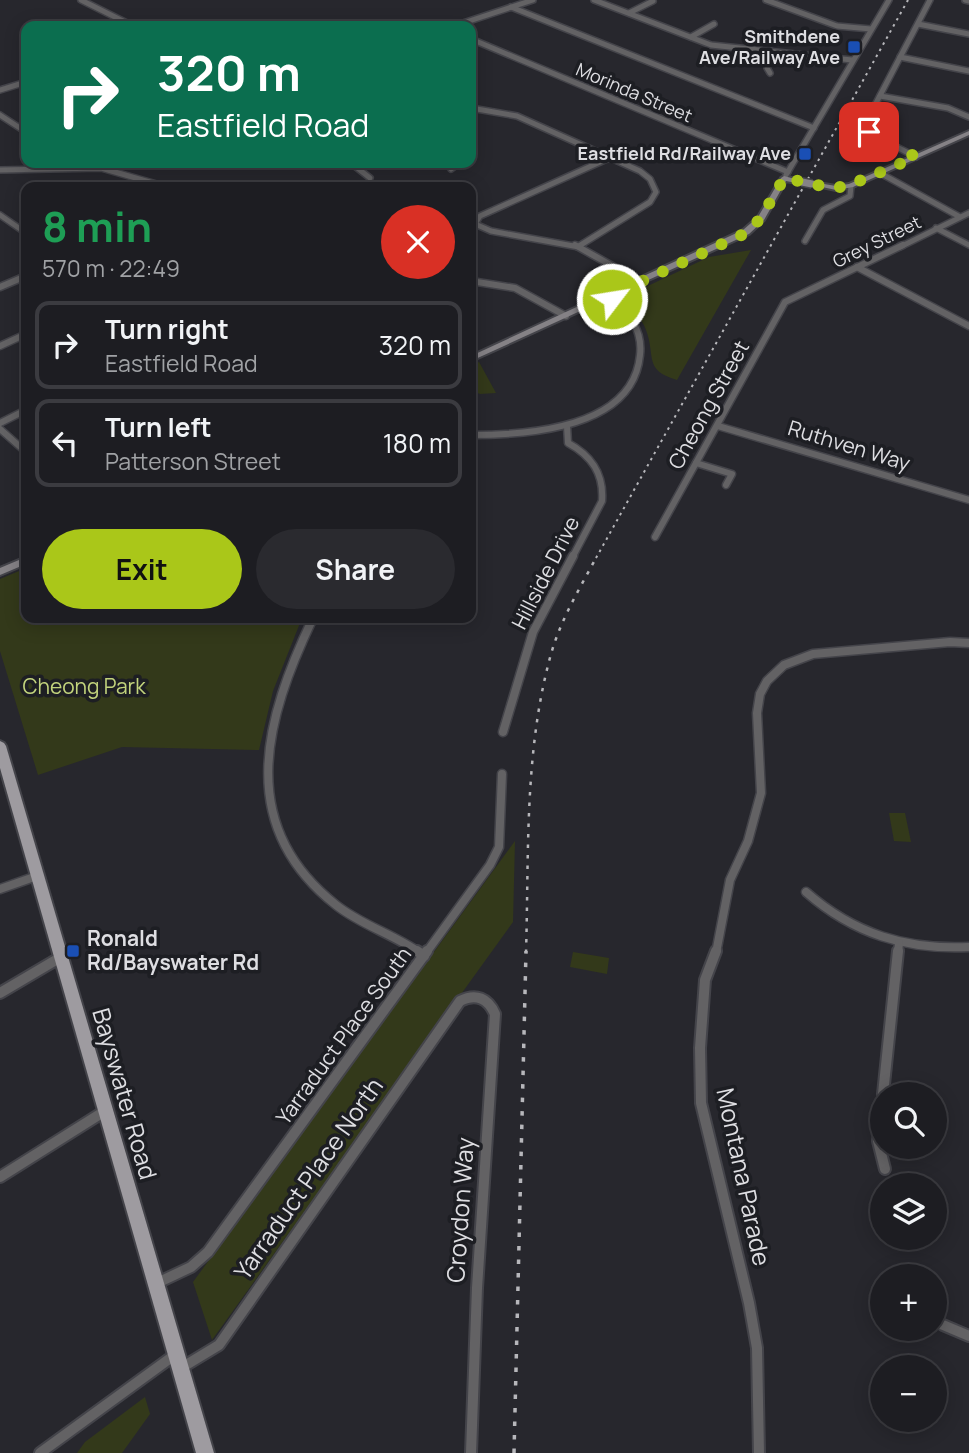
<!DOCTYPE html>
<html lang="en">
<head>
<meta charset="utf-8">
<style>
	body { margin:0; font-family:Manrope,sans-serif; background:#2a2a2f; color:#f1f3f6; height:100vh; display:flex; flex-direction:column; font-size:26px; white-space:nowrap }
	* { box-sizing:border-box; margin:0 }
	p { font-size:23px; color:#a0a2a5 }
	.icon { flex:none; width:38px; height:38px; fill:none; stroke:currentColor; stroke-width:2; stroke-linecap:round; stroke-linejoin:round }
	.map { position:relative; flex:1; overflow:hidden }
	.panel { position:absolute; left:21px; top:182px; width:455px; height:441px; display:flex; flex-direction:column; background:#1d1d22; border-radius:14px; box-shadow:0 4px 18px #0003,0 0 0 2px #3b3b40 }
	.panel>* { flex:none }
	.hud { position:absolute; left:21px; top:21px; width:455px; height:147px; border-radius:14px; box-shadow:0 4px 18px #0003,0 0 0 2px #3b3b40; background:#0b6e4f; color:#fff; overflow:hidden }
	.controls { position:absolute; left:870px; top:1082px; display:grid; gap:14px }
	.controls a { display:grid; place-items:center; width:77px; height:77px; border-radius:50%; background:#1d1d22; box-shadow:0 4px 18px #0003,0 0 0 2px #3b3b40; font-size:35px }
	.pin { position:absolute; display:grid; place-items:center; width:60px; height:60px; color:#fff; margin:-30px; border-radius:14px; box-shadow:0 4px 10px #0006 }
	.me { position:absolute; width:77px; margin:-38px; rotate:59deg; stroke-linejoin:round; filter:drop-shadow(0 0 5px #0008) }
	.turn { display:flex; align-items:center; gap:24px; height:147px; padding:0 21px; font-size:32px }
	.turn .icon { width:91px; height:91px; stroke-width:2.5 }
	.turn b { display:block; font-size:49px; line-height:60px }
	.round { display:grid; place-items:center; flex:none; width:74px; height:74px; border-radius:37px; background:#2a2a2f }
	.headline { display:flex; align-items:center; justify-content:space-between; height:119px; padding:0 21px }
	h1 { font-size:42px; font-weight:700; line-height:52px; color:#1e9e55 }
	.primary-button { display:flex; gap:14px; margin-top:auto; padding:14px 21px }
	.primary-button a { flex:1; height:80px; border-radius:42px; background:#aac719; color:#111; font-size:28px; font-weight:700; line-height:80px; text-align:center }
	.primary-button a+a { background:#2a2a2f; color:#f1f3f6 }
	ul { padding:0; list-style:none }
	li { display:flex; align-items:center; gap:21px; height:88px; margin:0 14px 10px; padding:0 7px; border:4px solid #3b3b40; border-radius:14px }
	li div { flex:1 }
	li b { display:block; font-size:26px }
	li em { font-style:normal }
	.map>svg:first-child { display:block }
	.green { fill:#33391a }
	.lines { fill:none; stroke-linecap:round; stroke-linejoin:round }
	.minor-far3-casing { stroke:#44444a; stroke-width:8 }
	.minor-far2-casing { stroke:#44444a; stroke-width:9 }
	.minor-far1-casing { stroke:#44444a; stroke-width:11 }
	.minor-casing { stroke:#44444a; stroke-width:14 }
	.secondary-casing { stroke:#44444a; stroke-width:4 }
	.primary-casing { stroke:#44444a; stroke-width:4 }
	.minor-far3 { stroke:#636264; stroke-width:5 }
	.minor-far2 { stroke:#636264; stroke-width:6 }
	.minor-far1 { stroke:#636264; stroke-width:8 }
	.minor { stroke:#636264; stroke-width:10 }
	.secondary { fill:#858286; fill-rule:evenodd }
	.primary { fill:#9e9ba0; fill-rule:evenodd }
	.rail-far2 { stroke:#b7b7bb; stroke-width:2; stroke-dasharray:2.5 4.5; stroke-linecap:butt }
	.rail-far1 { stroke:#b7b7bb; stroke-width:2.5; stroke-dasharray:3.5 7; stroke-linecap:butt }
	.rail { stroke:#b7b7bb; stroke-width:3.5; stroke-dasharray:4.5 9; stroke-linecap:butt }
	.secondary-bridge-casing { stroke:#44444a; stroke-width:10; stroke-linecap:butt }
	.secondary-bridge { stroke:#858286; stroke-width:7 }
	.route { stroke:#aac719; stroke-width:12; stroke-dasharray:0 21.6 }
	.transit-dot { fill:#1a4fb4; stroke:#1d1e23; stroke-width:2.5 }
	.labels { text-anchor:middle; stroke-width:7; stroke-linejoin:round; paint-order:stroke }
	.far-poi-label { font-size:18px; font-weight:bold; fill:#dedee2; stroke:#1d1e23; text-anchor:end }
	.far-street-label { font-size:18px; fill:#dedee2; stroke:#1d1e23 }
	.street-label { font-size:21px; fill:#dedee2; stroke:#1d1e23 }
	.park-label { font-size:21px; fill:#c2d37c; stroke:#1d1e23 }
	.poi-label { font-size:21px; font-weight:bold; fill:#dedee2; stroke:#1d1e23; text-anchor:start }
	.near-street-label { font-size:24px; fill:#dedee2; stroke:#1d1e23 }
</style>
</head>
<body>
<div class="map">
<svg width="969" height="1453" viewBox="0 0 969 1453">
	<rect width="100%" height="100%" fill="#27272d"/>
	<g class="green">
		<path d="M751,250l-74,130c-34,-10 -21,-24 -31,-50 -3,-9 -10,-16 -15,-25l4,-13 74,-35z"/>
		<path d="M479,362l17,31 -16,1 -9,-4v-24z"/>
		<path d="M26,568v50h276l-29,73 -14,59 -137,-3 -84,28 -38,-124v-72z"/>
		<path d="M889,813h16l6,29 -17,-1z"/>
		<path d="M515,841l-2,81 -301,418 -19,-58z"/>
		<path d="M573,952l36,6 -2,16 -37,-7z"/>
		<path d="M145,1397l5,17 -28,39h-45l8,-11z"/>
	</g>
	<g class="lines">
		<defs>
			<g id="minor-far3">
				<path d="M81,0l52,26"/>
				<path d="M594,0l117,45 141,15"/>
				<path d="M766,0l71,26 34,3"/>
				<path d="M965,0l4,1"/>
				<path d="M511,7l303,121"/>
				<path d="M629,13l24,-12"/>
				<path d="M918,24l51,10"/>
				<path d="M454,26l79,-26"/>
				<path d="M691,37l23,-13"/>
				<path d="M471,39l317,133"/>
				<path d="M900,57l69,14"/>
				<path d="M770,73l-3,-5 4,-17"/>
				<path d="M0,90l26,-8"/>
				<path d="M880,96l68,12 21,9"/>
				<path d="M471,108l46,8 123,55 10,8 6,13 -6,10 -71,44"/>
				<path d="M0,115l26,17"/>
				<path d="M916,157l-48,-25 -4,-6 66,-126"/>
				<path d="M351,163l19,15"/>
				<path d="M451,169l8,-6"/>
				<path d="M0,170l101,-2 66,19"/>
				<path d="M880,173l80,44"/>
				<path d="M786,175l103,-175"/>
				<path d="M0,215l26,18"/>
				<path d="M936,228l33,17"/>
				<path d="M805,241l18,-31 27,-14 1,-10"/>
				<path d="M579,247l-88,-16 -16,-7 5,-8 129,-58"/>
				<path d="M900,247l69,-34"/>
			</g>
			<g id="minor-far2">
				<path d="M575,245l66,37"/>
				<path d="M857,267l112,59"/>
				<path d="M471,281l44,7 51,28"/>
				<path d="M0,287l26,-11"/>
				<path d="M0,346l26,-12"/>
				<path d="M0,423l26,-13"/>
				<path d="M567,426l1,17c24,13 36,31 34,58l-30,57"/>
				<path d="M718,426l251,74"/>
				<path d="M0,429l26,23"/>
				<path d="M471,435c57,0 162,-6 169,-80 3,-25 -12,-45 -32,-58"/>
				<path d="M696,463l36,11 -6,11"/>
				<path d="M655,537l130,-235 118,-57"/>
			</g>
			<g id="minor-far1">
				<path d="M313,618c-48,101 -79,207 23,287 25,20 57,29 84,48"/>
				<path d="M503,732l30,-100 40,-76"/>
				<path d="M0,889l37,-13"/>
				<path d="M806,892c48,42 100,58 163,55"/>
				<path d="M426,953l64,-88 9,-18 3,-73"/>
				<path d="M716,953l14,-73 18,-39 13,-48 -4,-80 3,-19 7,-13 17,-16 29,-11 137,-12 19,1"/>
				<path d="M898,953l1,-10"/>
			</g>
			<g id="minor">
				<path d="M417,951l7,5"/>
				<path d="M716,951l-11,29 -5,68 1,55 48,200 8,45 2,105"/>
				<path d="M0,993l61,-36"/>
				<path d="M883,1094l15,-143"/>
				<path d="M882,1106l-4,35 7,28"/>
				<path d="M0,1177l105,-66"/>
				<path d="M155,1284l36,-17 17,-15 219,-301"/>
				<path d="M943,1325l26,11"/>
				<path d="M181,1368l38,-23 241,-344c16,-8 28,-3 35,13l-18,274 -6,165"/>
				<path d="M40,1453l136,-99"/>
			</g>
			<g id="secondary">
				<path d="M969,131v4l-116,52 -17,3 -28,-6 4,-2 24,4 13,-2z"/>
				<path d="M784,176l22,6 -4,2 -16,-3 -22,39 -15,14 -278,127v-5l272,-126 15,-13 23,-39z"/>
				<path d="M26,557v7l-26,11v-7z"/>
			</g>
			<path id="primary" d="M0,741l4,2 2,3 208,707h-18l-196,-685z"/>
		</defs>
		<use href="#minor-far3" class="minor-far3-casing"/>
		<use href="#minor-far2" class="minor-far2-casing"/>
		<use href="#minor-far1" class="minor-far1-casing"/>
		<use href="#minor" class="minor-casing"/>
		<use href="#secondary" class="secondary-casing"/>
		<use href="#primary" class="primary-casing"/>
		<use href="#minor-far3" class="minor-far3"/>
		<use href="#minor-far2" class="minor-far2"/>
		<use href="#minor-far1" class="minor-far1"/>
		<use href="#minor" class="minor"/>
		<use href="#secondary" class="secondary"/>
		<use href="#primary" class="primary"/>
		<path class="rail-far2" d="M596,558l312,-558"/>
		<path class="rail-far1" d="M526,953c3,-100 -2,-202 25,-299 10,-35 29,-66 46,-98"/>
		<path class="rail" d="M514,1453l12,-502"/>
		<defs>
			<path id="secondary-bridge" d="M802,182l10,2"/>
		</defs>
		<use href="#secondary-bridge" class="secondary-bridge-casing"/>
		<use href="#secondary-bridge" class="secondary-bridge"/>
	</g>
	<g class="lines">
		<path class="route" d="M612,299l-4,-2 138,-64 15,-15 23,-40 43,9h18l71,-30 -47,-25"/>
	</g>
	<g class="transit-dot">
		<rect x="847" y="40" width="14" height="14" rx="3.5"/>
		<rect x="798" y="147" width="14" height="14" rx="3.5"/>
		<rect x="66" y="944" width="14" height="14" rx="3.5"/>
	</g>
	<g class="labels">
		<g class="far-poi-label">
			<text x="840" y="43">Smithdene<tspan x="840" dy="21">Ave/Railway Ave</tspan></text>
			<text x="791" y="160">Eastfield Rd/Railway Ave</text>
		</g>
		<g class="far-street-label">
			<text transform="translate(634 93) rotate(23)" y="6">Morinda Street</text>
			<text transform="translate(877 242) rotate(-26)" y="6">Grey Street</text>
		</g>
		<g class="street-label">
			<text transform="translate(709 405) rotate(-61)" y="7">Cheong Street</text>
			<text transform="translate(849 446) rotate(17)" y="7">Ruthven Way</text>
			<text transform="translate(546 573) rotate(-63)" y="7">Hillside Drive</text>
			<text transform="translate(344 1036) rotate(-54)" y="7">Yarraduct Place South</text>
		</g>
		<g class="park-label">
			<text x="84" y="694">Cheong Park</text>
		</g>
		<g class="poi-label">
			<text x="87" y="946">Ronald<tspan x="87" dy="24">Rd/Bayswater Rd</tspan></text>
		</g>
		<g class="near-street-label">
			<text transform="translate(124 1094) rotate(74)" y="8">Bayswater Road</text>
			<text transform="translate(743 1177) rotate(78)" y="8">Montana Parade</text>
			<text transform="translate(309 1179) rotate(-55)" y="8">Yarraduct Place North</text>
			<text transform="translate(461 1210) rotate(-86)" y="8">Croydon Way</text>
		</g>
	</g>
</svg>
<div class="controls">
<a><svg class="icon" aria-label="search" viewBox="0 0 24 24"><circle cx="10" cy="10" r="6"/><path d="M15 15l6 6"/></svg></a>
<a><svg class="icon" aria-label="layers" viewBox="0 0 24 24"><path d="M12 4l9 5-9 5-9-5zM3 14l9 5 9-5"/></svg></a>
<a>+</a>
<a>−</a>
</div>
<div class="pin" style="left:869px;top:132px;background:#d93025"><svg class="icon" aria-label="arrive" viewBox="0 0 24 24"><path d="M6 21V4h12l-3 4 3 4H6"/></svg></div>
<svg class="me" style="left:612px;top:299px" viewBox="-20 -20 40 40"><circle r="17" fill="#aac719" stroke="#fff" stroke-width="3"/><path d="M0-11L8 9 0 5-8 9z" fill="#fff"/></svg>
<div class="hud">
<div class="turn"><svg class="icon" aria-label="right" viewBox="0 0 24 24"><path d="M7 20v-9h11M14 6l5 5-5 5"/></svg><div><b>320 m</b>Eastfield Road</div></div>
</div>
<section class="panel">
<div class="headline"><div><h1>8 min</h1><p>570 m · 22:49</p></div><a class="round" style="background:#d93025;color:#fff"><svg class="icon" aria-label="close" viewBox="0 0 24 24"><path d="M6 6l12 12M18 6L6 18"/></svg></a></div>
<ul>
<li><svg class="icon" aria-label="right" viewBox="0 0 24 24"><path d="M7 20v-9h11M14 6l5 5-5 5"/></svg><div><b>Turn right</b><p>Eastfield Road</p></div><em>320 m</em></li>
<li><svg class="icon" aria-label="left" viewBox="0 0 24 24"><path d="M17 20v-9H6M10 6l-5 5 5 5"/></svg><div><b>Turn left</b><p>Patterson Street</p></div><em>180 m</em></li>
</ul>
<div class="primary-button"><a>Exit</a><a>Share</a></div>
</section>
</div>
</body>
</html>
